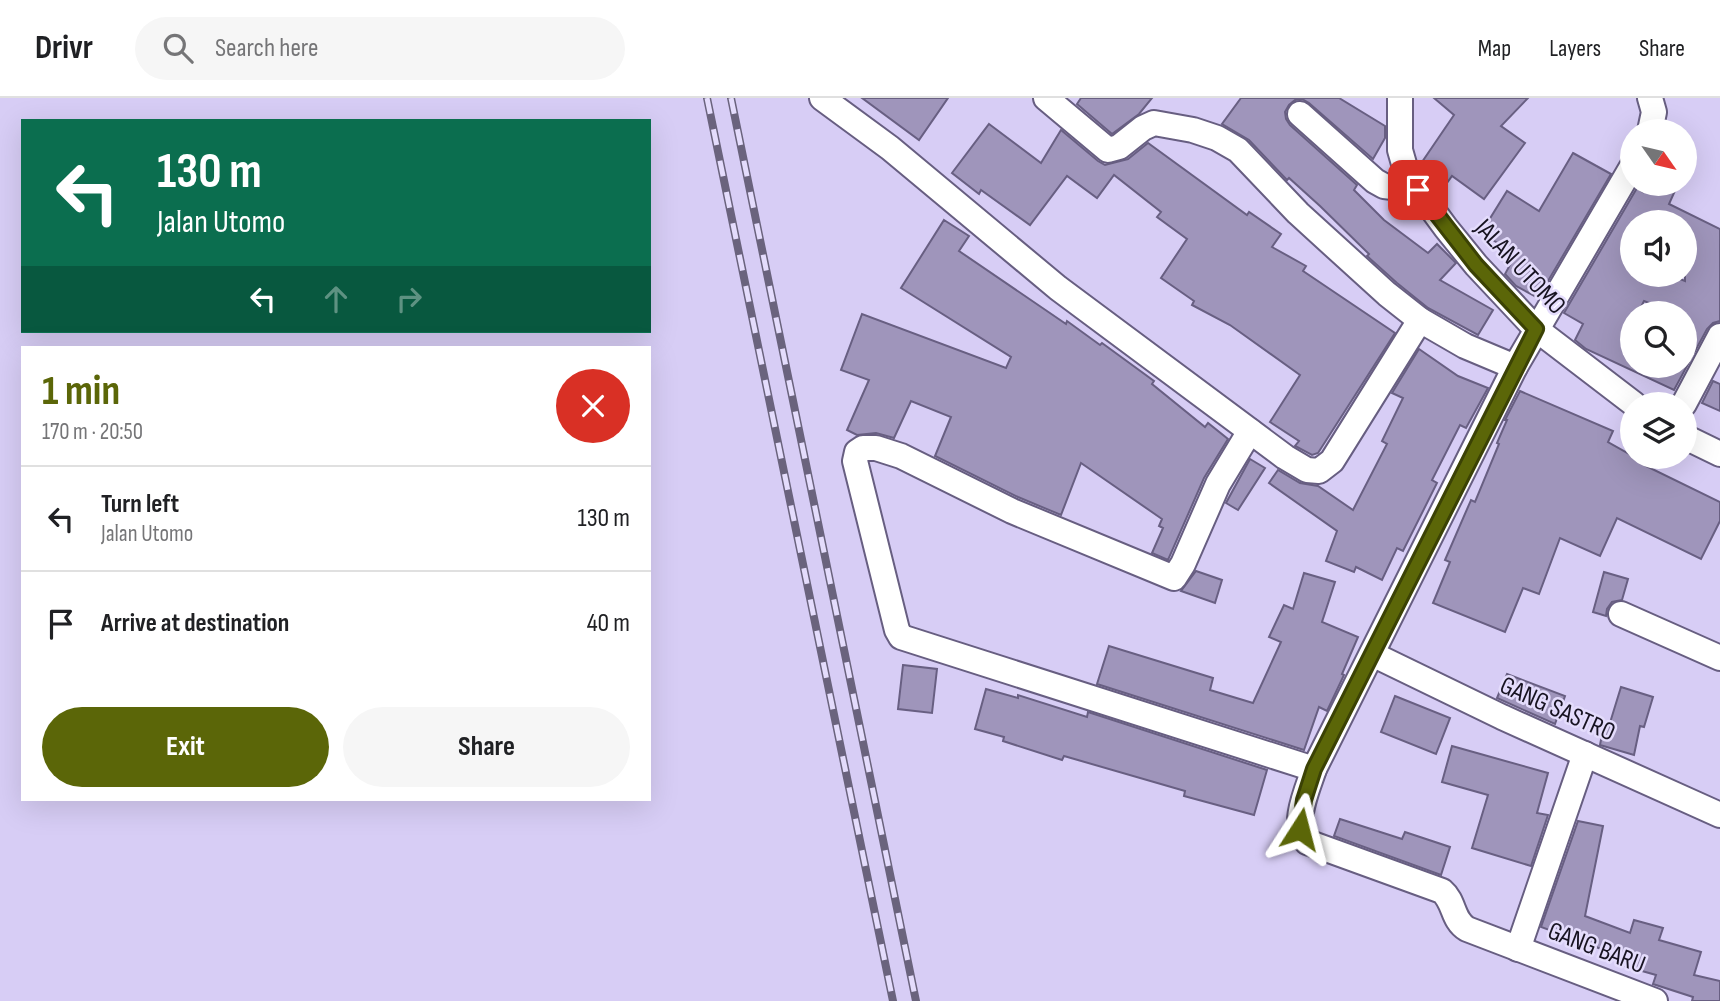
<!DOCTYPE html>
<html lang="en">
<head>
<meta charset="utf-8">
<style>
	body { margin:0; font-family:"Sofia Sans Condensed",sans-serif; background:#f6f6f6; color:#202124; height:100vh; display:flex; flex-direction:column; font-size:26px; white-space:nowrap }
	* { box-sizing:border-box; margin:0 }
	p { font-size:23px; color:#757577 }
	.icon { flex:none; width:38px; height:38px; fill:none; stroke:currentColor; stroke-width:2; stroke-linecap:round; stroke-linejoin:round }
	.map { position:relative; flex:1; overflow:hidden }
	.panel { position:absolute; left:21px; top:248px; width:630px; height:455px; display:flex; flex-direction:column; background:#fff; border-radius:0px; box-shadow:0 7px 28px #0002 }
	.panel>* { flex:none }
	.hud { position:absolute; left:21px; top:21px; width:630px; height:214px; border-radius:0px; box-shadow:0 7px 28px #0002; background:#0b6e4f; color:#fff; overflow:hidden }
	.needle { width:46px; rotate:124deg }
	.tools { position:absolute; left:1620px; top:21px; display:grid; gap:14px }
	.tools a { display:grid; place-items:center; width:77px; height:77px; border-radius:50%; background:#fff; box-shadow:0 7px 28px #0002; font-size:35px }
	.pin { position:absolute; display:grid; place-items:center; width:60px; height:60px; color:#fff; margin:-30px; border-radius:14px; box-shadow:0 4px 10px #0006 }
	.me { position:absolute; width:77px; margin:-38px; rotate:9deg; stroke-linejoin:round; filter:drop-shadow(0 0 5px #0008) }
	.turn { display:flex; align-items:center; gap:24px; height:147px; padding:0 21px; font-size:32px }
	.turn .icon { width:91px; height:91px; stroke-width:2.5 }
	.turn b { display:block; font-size:49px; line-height:60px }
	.lanes { display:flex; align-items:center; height:66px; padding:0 21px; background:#0003; justify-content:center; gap:35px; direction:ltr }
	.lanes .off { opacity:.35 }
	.round { display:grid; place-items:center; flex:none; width:74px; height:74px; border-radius:37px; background:#f6f6f6 }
	.head { display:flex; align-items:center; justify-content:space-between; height:119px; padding:0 21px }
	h1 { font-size:42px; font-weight:700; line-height:52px; color:#5b6608 }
	.primary-button { display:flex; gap:14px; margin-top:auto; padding:14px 21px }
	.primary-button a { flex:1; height:80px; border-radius:42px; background:#5b6608; color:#fff; font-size:28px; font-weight:700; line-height:80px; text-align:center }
	.primary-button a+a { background:#f6f6f6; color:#202124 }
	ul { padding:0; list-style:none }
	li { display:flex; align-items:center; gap:21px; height:105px; padding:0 21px; border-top:2px solid #e0e0e0 }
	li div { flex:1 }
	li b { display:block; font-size:26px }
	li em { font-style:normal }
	header { display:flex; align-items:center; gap:42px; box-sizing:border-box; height:98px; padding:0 35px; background:#fff; border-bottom:2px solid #e0e0e0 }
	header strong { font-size:33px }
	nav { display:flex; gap:38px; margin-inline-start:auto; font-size:24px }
	.search { width:490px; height:63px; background:#f6f6f6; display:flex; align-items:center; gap:18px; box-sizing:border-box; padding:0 24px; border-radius:38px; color:#757577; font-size:26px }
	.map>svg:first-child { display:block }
	.building { fill:#9f95bb; stroke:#685f82; stroke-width:2; fill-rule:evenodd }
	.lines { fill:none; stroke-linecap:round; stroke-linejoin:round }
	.street-casing { stroke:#675e81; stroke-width:28 }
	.street { stroke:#fff; stroke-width:24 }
	.rail-casing { stroke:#6a637d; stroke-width:8 }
	.rail { stroke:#e4dcfc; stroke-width:5; stroke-dasharray:16; stroke-linecap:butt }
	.route-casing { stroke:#3b4205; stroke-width:18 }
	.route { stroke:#5b6608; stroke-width:12 }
	.labels { text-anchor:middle; stroke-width:5; stroke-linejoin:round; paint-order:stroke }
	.street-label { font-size:26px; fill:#171321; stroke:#e4dcfc }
</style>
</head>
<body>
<header>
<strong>Drivr</strong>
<div class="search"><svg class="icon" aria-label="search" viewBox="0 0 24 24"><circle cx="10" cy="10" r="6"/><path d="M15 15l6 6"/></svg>Search here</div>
<nav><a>Map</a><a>Layers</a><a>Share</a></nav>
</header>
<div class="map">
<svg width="1720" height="903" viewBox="0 0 1720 903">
	<rect width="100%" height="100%" fill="#d7cdf5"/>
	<g class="building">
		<path d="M862,0h86l-29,42z"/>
		<path d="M1081,0h71l-13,16 -27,20 -35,-30z"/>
		<path d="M1241,0h98l46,28v12l-12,21 -64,-56 -7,-4 -7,1 -6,5 -4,7 1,7 4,6 67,60 -3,5 30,30 44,33 9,-9 19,19 -16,17 53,30 -15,25 -50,-27 -31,-25 -30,-27 2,-2 -49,-48 -31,-28 -2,2 -38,-40 -27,-16z"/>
		<path d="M1434,0h94l-27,28 24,17 -41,56 -32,-23 -5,7 -27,-18 34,-50z"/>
		<path d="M989,26l52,39 20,-33 37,31 7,4 23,-6 20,-16 99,72 2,-3 32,22 -9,13 34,19 -3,5 92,62 -77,120 -6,2 -17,-9 4,-5 -29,-19 30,-47 -70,-50 -38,-20 2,-4 -33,-23 26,-39 -30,-22 4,-5 -47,-37 -17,23 -30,-22 -37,49 -49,-35 -2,4 -27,-21z"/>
		<path d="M1573,55l38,21 -73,124 -22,-12 -11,-12 11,-20 -35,-21 26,-42 32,20z"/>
		<path d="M1647,86h31l-9,20 51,25v92l-7,2 -6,6 -33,61 -88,-41 -11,-9 8,-16 -19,-11 73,-125 6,4zM1633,124h52v59l-15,-6h-37zM1644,203l29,12h12v53h-52v-53h5z"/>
		<path d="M944,122l25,16 -10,15 107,73 1,-3 33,24 2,-2 52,38 -2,3 53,43 3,-4 20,16 -24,39 -36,82 -16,-7 11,-25 -4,-2 3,-7 -81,-56 -20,52 -43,-18 -83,-41 16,-39 -40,-16 -17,37 -18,-5 -19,2 -10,-5 22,-50 -28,-10 21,-56 144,54 5,-11 -110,-69z"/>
		<path d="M1419,251l39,27 30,12 -22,40 -6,-3 -28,55 5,3 -34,68 -6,-3 -15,32 -26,-13 -2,5 -28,-11 11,-30 -68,-48 9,-13 22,13 18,3 35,24 34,-66 -5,-3 21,-43 -11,-5z"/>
		<path d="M1713,283l7,3v27l-18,-8z"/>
		<path d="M1520,293l93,40 -5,11 37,21 -1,2 76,37v19l-19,38 -84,-41 -17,38 -40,-18 -21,56 -16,-6 -18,44 -72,-29 17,-41 -5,-2 26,-60 4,2 24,-58 -2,-1 10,-23h-2z"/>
		<path d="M1250,361l15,9 -27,42 -12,-7z"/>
		<path d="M1196,473l26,9 -7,23 -34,-12z"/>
		<path d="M1604,474l24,7 -6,21 -10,2 -5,7 -1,7 -13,-4z"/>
		<path d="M1304,475l31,9 -13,40 36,15 -16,37 2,1 -17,36 -8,-4 -15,43 -207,-66 12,-38 104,32 -3,12 43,13 28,-61 -12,-5 15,-32 9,4z"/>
		<path d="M903,567l34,4 -5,44 -34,-4z"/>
		<path d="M1507,576l58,22 -10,28 -58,-26z"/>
		<path d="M1621,589l32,10 -9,30 -4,-1 -6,29 -34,-10 4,-21 5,2z"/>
		<path d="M986,591l32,9v-3l69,22 1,-5 179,58 -13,45 -70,-19 1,-5 -121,-35 -2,4 -59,-19 1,-4 -29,-8z"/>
		<path d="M1395,598l55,22 -14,36 -55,-22z"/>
		<path d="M1452,648l96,27 -11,40 11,2 -17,51 -59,-18 16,-53 -46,-13z"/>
		<path d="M1340,721l62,20 3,-7 45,15 -9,28 -107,-39z"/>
		<path d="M1578,723l25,5 -18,90 45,17 4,-13 29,8 -4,12 42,12 -7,23 26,6v20h-28l1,-4 -40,-13 3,-9 -35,-10 2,-8 -82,-30z"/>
	</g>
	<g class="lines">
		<defs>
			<g id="street">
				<path d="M822,0l68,50 168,140 227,169 22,13 12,1 13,-10 88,-141"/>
				<path d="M1046,0l62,52 11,-3 24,-19 11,-5 39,7 24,8 21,12 60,63 89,81 33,26 45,26 50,21"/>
				<path d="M1400,0v52l6,21 12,19 28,38 30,37 60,64 98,75"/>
				<path d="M1650,0l4,14 -4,19"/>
				<path d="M1300,16l75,67 9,5 34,4"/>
				<path d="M1633,67l-118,202 -201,402c-6,19 -24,57 -7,73l135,49c13,11 10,29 25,38l188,72"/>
				<path d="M1684,306l36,-68"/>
				<path d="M1250,333l-32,53 -35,80 -9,14 -162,-67 -111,-55 -25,-8h-13l-6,4 -2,9 42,169 4,7 413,132"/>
				<path d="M1685,339l35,17"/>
				<path d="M1621,516l99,44"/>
				<path d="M1372,556l130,63 218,98"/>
				<path d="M1518,851l67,-195"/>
			</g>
		</defs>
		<use href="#street" class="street-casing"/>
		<use href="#street" class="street"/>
		<defs>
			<g id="rail">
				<path d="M707,0l186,903"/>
				<path d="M731,0l185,903"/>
			</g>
		</defs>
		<use href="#rail" class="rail-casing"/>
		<use href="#rail" class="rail"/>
	</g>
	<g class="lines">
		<defs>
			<path id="route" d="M1300,731l4,-29 10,-31 222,-440 -60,-64 -58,-75"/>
		</defs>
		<use href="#route" class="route-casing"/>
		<use href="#route" class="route"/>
	</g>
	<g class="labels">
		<g class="street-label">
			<text transform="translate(1521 168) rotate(47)" y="9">JALAN UTOMO</text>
			<text transform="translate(1558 610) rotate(24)" y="9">GANG SASTRO</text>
			<text transform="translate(1597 849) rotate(21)" y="9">GANG BARU</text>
		</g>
	</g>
</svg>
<div class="tools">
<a><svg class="needle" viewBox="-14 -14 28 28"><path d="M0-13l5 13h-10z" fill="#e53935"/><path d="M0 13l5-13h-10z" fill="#757577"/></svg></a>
<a><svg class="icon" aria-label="sound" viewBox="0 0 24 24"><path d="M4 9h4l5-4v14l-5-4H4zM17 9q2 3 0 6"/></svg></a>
<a><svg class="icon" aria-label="search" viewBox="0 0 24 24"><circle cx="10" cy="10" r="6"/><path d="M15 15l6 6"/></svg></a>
<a><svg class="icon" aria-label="layers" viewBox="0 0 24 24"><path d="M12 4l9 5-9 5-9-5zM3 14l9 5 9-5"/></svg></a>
</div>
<div class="pin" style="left:1418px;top:92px;background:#d93025"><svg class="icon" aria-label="arrive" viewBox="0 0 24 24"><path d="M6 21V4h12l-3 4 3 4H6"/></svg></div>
<svg class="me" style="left:1300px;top:731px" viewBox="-20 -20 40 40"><path d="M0-17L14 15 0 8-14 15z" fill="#5b6608" stroke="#fff" stroke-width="4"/></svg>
<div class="hud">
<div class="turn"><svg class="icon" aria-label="left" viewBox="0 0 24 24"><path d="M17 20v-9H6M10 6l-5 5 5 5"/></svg><div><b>130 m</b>Jalan Utomo</div></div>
<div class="lanes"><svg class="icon" aria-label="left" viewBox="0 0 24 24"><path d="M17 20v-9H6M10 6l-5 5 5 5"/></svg><svg class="icon off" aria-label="ahead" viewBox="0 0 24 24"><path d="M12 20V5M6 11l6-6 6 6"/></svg><svg class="icon off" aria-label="right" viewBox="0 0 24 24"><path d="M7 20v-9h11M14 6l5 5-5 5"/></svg></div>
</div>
<section class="panel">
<div class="head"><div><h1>1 min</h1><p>170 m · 20:50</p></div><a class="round" style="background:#d93025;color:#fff"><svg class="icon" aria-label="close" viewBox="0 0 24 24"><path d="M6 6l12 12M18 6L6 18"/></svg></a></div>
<ul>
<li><svg class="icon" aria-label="left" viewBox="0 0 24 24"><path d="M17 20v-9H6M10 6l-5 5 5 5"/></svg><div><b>Turn left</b><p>Jalan Utomo</p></div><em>130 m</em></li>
<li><svg class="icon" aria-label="arrive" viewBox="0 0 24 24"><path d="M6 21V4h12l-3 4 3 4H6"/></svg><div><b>Arrive at destination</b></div><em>40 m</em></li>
</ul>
<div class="primary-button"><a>Exit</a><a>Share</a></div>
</section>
</div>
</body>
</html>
